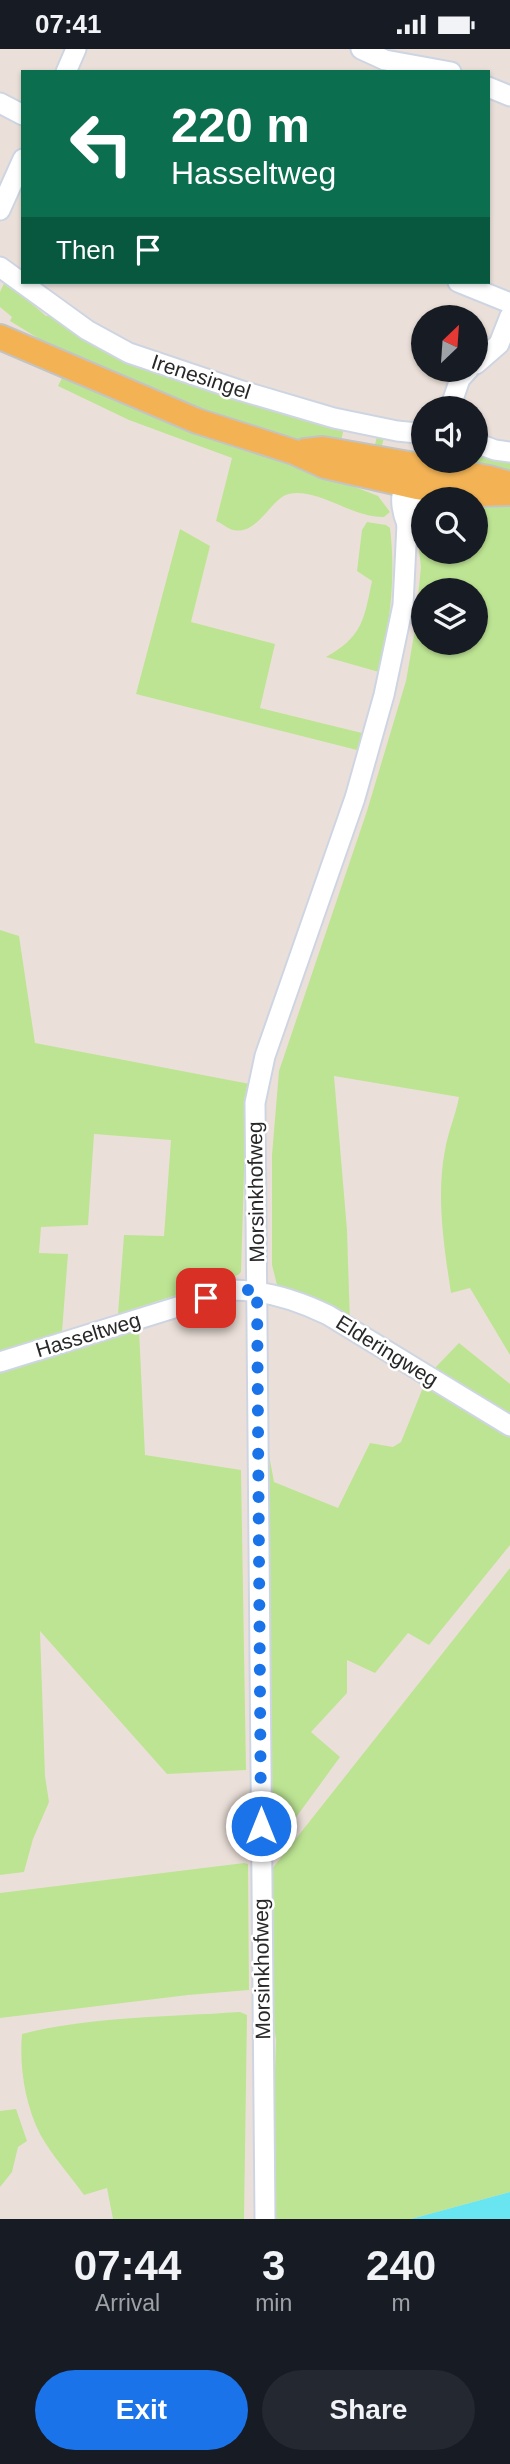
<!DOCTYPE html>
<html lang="en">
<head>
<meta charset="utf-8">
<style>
	body { margin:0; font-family:Arial,sans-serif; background:#242831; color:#f1f3f6; height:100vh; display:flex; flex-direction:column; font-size:26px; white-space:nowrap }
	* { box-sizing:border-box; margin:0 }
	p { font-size:23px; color:#9ea1a6 }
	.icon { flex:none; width:38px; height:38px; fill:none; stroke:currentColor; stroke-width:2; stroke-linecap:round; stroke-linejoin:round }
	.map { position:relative; height:2170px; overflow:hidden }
	.panel { display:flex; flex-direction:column; background:#171b24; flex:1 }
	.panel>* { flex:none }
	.hud { position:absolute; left:21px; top:21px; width:469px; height:214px; border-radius:0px; box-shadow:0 2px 5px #0004; background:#0b6e4f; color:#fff; overflow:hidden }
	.needle { width:46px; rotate:25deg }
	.tools { position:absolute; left:411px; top:256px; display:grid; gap:14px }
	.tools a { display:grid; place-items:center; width:77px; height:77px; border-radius:50%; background:#171b24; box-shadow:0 2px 5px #0004; font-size:35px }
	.pin { position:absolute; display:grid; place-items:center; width:60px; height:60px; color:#fff; margin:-30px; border-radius:14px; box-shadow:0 4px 10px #0006 }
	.me { position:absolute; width:77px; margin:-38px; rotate:0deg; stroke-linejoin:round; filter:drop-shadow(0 0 5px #0008) }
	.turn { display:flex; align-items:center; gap:24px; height:147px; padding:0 35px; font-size:32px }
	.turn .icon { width:91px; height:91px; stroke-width:2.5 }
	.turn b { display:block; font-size:49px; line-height:60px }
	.then { display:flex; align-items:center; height:66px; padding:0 35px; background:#0003; gap:14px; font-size:26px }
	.eta { display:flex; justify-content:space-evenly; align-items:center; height:119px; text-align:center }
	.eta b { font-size:42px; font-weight:700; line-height:49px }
	.button { display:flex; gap:14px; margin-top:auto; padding:14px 35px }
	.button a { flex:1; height:80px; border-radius:42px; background:#1a73e8; color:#fff; font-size:28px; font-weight:700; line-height:80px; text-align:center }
	.button a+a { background:#242831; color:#f1f3f6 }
	.status { display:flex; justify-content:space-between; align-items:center; height:49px; padding:0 35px; background:#171b24; direction:ltr }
	.status svg { height:19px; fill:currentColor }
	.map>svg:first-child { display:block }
	.green { fill:#bde493; fill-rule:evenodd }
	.water { fill:#68e5f1 }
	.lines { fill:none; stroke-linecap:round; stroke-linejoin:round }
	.minor-casing { stroke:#ced5e2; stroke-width:23 }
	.major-casing { stroke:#c3c3c3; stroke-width:28 }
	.minor { stroke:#fff; stroke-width:19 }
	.major { stroke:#f3b355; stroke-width:24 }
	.route { stroke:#1a73e8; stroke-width:12; stroke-dasharray:0 21.6 }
	.labels { text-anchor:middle; stroke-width:5; stroke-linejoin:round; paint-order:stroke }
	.street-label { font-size:21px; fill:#282828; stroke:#fff }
</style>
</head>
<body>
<div class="status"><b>07:41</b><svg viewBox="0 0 49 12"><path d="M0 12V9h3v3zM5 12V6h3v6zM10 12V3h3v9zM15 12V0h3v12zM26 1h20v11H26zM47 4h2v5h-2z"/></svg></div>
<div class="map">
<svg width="510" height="2170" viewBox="0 0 510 2170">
	<rect width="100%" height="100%" fill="#ebe0d9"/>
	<g class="green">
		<path d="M5,232l41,35 8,-1 290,113 -3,13 33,8 3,-13 7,2 -5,18 -74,-12 -94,-29 -157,-67 -44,-27 2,-4 -12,-10v-15z"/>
		<path d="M65,323l313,124 12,16 -6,5c-32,1 -67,-30 -95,-23 -19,4 -32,45 -59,35 -4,-2 -9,-6 -14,-8l16,-63 -103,-38 -71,-34z"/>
		<path d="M476,400l34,8v21l-68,-18h34z"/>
		<path d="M476,450l34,3v853l-40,-67 -19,5c-7,-46 -15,-97 -6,-143 3,-18 11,-36 14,-53l-125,-21 13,154 3,93 -72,-34 -6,-24v-110l7,-84 88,-260 39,-130 8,-46 7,-68 -5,-41 7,-16 1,41h52zM424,541h52v52h-52z"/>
		<path d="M367,473l19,3 4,3c6,49 0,96 -11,144l-53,-15c36,-20 38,-37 46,-76l-15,-10 5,-41z"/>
		<path d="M180,480l30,17 -19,76 84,22 -15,64 102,25 -5,17 -221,-56z"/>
		<path d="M0,881l19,6 16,107 215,41 -5,57 -4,131 -3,3 -120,39 6,-79 40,1 7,-96 -77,-6 -6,91 -47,2 -2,26 29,1 -6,78 -62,19z"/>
		<path d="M139,1281l6,125 96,15 5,300 -79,4 -127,-143 5,145 4,26 -16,37 -9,33 -24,3v-502z"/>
		<path d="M459,1294l51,41v32l-76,-47z"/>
		<path d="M424,1336l86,52v108l-81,100 -21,-12 -33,40 -28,-13v33l-36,39 29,25 -59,81 -14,10 -2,-415 9,49 64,26 32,-65 23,4 8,-5z"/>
		<path d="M510,1519v624l-99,27h-141l6,-179 -5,-34 -3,-132z"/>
		<path d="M244,1814l4,1 1,126 -61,5 -188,23v-125z"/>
		<path d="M240,1963l7,3 -3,204h-131l-6,-31 -23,7c-14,-20 -32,-39 -44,-61 -15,-30 -21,-68 -18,-100 71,-18 146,-17 218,-22z"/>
		<path d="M16,2060l11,32 -9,6 -6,25 -12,15v-76z"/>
	</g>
	<path class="water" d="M510,2143v27h-99z"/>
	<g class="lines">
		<defs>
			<g id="minor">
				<path d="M361,0l24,11 66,12"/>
				<path d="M66,23l10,-23"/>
				<path d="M488,38l22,9"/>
				<path d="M0,54l23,12"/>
				<path d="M0,161l23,-51"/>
				<path d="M0,218l87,63 42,23 110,37 95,28 63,13 20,2 7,-2"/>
				<path d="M458,233l52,21"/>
				<path d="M476,315l23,-20 11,-28"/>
				<path d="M450,359l10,-29 9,-10"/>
				<path d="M476,394l19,7 15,2"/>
				<path d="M407,475c-8,-19 -7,-34 3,-52"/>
				<path d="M0,1313l232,-72c34,0 65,10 96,25l182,111"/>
				<path d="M265,2170l-10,-1116 10,-47 90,-258 29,-103 19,-90 4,-81 7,-16 3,-21 -2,-14"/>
			</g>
			<g id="major">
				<path d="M0,288l197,84 97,31 31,14 92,21 56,7 37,-1"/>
				<path d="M305,402l18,-2 166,29 21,6"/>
			</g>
		</defs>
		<use href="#minor" class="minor-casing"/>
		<use href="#major" class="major-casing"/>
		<use href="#minor" class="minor"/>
		<use href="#major" class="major"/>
	</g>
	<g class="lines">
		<path class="route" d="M206,1249l26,-8h25l4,536"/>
	</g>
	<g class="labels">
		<g class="street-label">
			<text transform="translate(201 328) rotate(18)" y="7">Irenesingel</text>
			<text transform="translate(256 1143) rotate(-91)" y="7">Morsinkhofweg</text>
			<text transform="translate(88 1286) rotate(-17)" y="7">Hasseltweg</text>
			<text transform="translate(387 1302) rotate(32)" y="7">Elderingweg</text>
			<text transform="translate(262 1920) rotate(-91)" y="7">Morsinkhofweg</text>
		</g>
	</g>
</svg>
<div class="tools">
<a><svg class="needle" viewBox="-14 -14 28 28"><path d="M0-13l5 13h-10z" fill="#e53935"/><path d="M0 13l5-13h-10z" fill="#9ea1a6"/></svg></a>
<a><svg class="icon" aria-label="sound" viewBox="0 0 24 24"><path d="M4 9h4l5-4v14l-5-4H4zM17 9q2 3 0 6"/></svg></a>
<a><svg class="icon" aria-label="search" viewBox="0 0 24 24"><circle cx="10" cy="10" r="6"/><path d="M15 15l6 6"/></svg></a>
<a><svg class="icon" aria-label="layers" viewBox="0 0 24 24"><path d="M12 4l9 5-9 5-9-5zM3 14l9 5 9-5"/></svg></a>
</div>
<div class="pin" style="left:206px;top:1249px;background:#d93025"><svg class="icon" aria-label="arrive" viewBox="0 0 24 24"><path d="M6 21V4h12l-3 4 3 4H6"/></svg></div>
<svg class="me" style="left:261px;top:1777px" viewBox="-20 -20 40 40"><circle r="17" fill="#1a73e8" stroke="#fff" stroke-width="3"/><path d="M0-11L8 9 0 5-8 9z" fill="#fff"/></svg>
<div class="hud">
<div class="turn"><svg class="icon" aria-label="left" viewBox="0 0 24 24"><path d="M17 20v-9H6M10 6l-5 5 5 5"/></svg><div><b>220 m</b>Hasseltweg</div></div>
<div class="then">Then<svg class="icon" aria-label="arrive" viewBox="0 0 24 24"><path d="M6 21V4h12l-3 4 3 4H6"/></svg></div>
</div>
</div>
<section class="panel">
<div class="eta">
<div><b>07:44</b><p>Arrival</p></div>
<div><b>3</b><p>min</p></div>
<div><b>240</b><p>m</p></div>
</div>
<div class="button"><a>Exit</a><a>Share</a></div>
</section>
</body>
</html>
